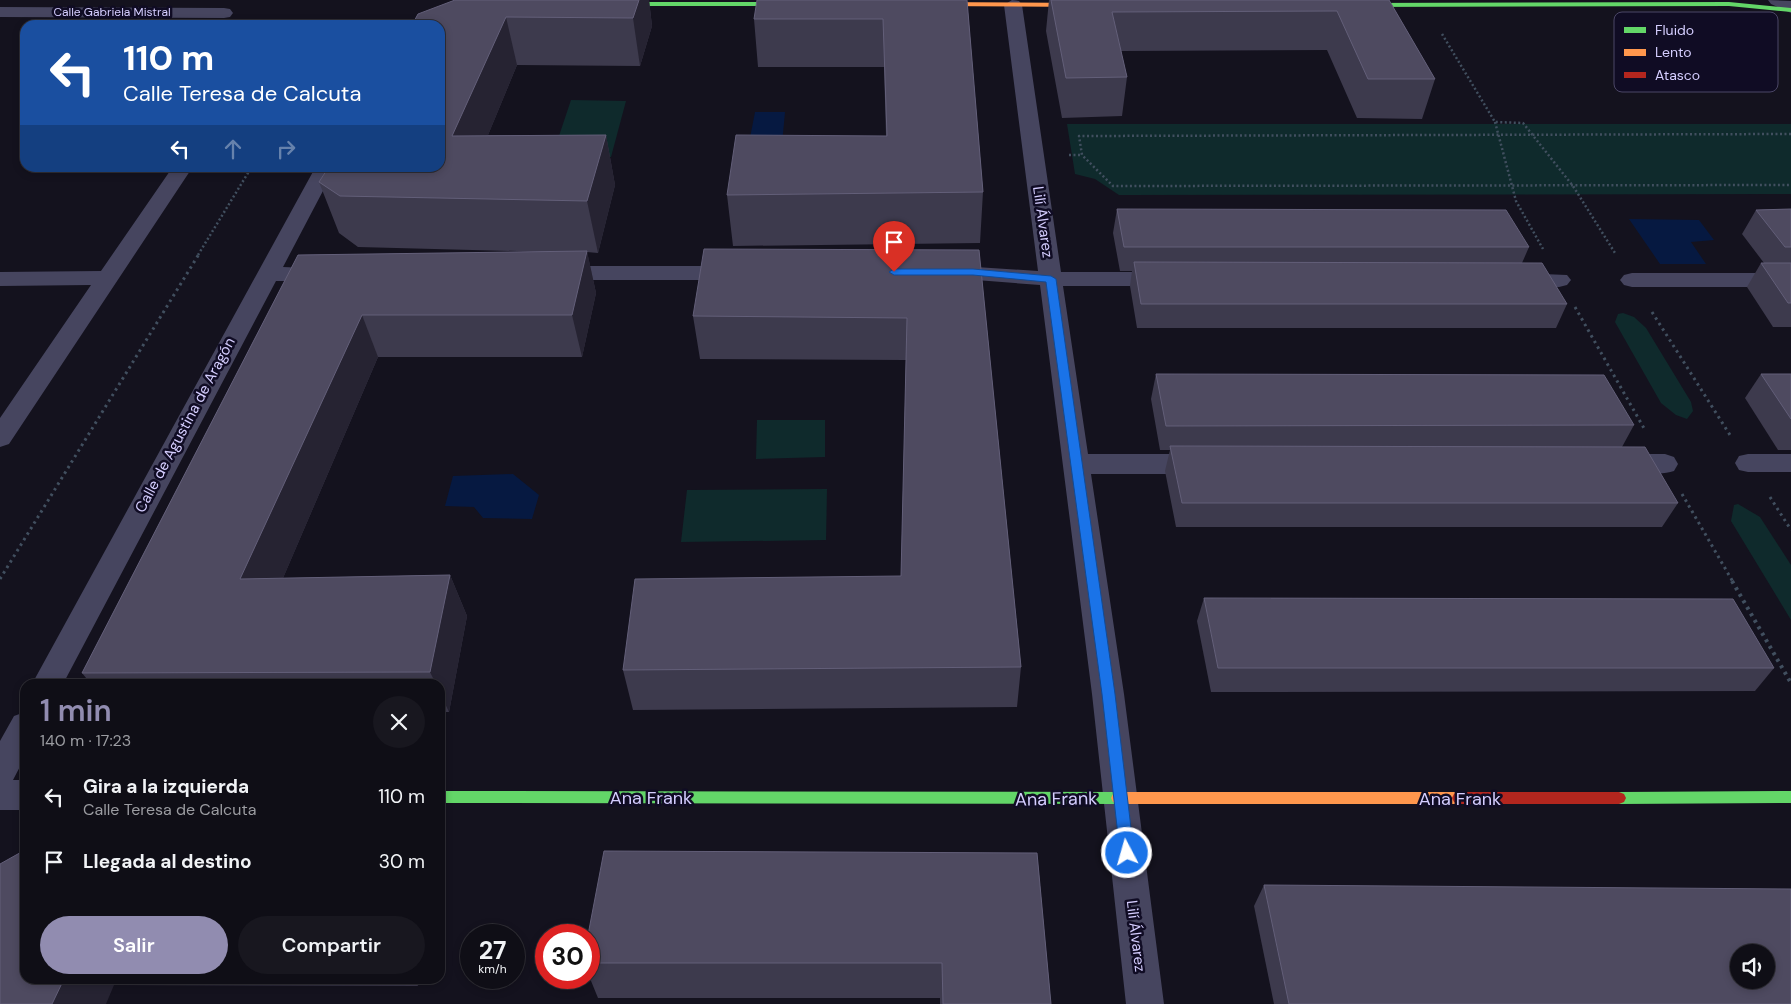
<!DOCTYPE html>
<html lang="es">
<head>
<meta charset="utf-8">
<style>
	body { margin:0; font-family:"DM Sans",sans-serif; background:#18171f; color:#f1f3f6; height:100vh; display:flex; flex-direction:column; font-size:19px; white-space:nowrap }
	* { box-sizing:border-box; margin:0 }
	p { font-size:16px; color:#9b9ca1 }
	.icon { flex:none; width:28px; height:28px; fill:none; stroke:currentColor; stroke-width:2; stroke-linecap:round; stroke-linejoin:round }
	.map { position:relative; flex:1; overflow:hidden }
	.sheet { position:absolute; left:20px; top:679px; width:425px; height:305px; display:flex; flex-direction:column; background:#0f0e16; border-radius:15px; box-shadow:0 2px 8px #0003,0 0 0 1px #2f2e35 }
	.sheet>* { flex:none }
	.guide { position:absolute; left:20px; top:20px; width:425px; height:152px; border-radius:15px; box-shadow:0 2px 8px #0003,0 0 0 1px #2f2e35; background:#1a4fa0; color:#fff; overflow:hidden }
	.tools { position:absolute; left:1730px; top:944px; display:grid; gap:10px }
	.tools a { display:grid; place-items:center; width:45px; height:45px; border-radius:50%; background:#0f0e16; box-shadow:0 2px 8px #0003,0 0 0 1px #2f2e35; font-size:25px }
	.speed { position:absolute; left:460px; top:924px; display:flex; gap:10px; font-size:25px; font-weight:700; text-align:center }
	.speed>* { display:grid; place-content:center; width:65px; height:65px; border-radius:50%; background:#0f0e16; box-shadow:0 2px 8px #0003,0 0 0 1px #2f2e35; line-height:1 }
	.speed small { font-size:12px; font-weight:400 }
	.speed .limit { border:8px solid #d22; background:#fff; color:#111 }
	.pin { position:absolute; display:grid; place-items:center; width:42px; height:42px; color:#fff; margin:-51px -21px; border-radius:50% 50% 50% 0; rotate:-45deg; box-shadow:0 0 5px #0007 }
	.pin .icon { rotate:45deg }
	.me { position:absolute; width:55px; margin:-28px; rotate:354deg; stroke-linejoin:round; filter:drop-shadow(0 0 4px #0008) }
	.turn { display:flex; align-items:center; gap:18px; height:105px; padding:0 20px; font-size:22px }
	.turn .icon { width:65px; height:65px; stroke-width:2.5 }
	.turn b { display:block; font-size:35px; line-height:42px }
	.lanes { display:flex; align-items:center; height:48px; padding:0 20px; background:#0003; justify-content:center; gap:25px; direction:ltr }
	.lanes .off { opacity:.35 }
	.round { display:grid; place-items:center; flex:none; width:52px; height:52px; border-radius:26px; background:#18171f }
	.head { display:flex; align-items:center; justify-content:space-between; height:85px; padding:0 20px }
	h1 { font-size:30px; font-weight:600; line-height:38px; color:#918cb0 }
	.button { display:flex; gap:10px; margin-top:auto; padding:10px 20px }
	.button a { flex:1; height:58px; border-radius:30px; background:#918cb0; color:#fff; font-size:20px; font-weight:600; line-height:58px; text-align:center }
	.button a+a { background:#18171f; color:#f1f3f6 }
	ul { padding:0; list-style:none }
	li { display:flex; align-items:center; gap:15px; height:65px; padding:0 20px }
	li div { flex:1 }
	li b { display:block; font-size:19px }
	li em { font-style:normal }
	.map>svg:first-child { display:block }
	.green { fill:#0f2a2c }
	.water { fill:#061941 }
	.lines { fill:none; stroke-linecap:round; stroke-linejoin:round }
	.path-far2 { stroke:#414f5f; stroke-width:2.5; stroke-dasharray:2 2.5; stroke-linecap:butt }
	.path-far1 { stroke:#414f5f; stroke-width:3; stroke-dasharray:2.5 4; stroke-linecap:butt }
	.path { stroke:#414f5f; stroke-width:4; stroke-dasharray:3 4.5; stroke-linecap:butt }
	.street { fill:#46455f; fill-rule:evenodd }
	.fast { fill:#63d668; fill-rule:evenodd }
	.slow { fill:#ff974d; fill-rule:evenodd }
	.jam { fill:#b3261e; fill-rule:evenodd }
	.wall { fill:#3d3a4d }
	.shaded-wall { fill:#262332 }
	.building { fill:#4e4a60; stroke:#635f79; fill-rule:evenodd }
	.route { fill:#1a73e8; stroke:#114b97 }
	.labels { text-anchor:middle; stroke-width:5; stroke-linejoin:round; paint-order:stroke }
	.far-street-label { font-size:12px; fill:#d5ceff; stroke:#100c24 }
	.street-label { font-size:15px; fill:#d5ceff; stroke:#100c24 }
	.near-street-label { font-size:18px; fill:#d5ceff; stroke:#100c24 }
	.key { fill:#100c24; stroke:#4b4666; stroke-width:1 }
	.key-label { font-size:14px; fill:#d5ceff }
</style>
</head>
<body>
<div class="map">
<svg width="1791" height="1004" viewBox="0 0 1791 1004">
	<rect width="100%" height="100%" fill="#14121e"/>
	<g class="green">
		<path d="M571,100l55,1 -15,56h-59z"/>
		<path d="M1067,124h724v70l-672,1 -24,-16 -20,-5z"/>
		<path d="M1623,313l11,4 12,11 45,74 2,9 -6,8 -11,-4 -15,-12 -46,-81 3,-8z"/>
		<path d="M757,420h68v37l-69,2z"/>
		<path d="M827,489l-1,51 -145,2 6,-52z"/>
		<path d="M1738,504l22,13 31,48v55l-60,-99 3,-16z"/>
	</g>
	<g class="water">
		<path d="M755,112h30l-3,32 -33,-1z"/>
		<path d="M1629,219l70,1 15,20 -23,2 15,22h-46z"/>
		<path d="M513,474l26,21 -7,24 -49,-1 -9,-11 -29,-1 8,-30z"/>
	</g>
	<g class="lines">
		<g class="path-far2">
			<path d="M1442,34l53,88 28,1 50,63 42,67"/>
			<path d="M1495,122l21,79 27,48"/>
			<path d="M1791,134l-712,2 3,19 31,31 678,-1"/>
			<path d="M1069,155h13"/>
			<path d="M198,255l53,-87"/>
		</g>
		<g class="path-far1">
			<path d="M1575,307l70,123"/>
			<path d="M1652,312l78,123"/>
			<path d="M1682,494l51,88"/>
			<path d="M1770,497l21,33"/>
			<path d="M0,579l199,-325"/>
		</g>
		<path class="path" d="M1732,581l59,102"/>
		<g class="street">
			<path d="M1012,0l7,1 3,4 39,267h108l8,2 4,5 -4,5 -8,2h-106l25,168h115l9,3 4,7 -4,7 -9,3h-112l33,220 40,310h-38l-34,-310 -52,-409 -103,-8 -3,-5 3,-5 8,-2 93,6 -34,-266z"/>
			<path d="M1768,0l23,1v12l-20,-9z"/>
			<path d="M0,7l224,1 6,1 3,4 -3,4 -6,1 -224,-1z"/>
			<path d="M172,168h20l-183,276 -9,3v-29l91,-133 -91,1v-14l101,-1z"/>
			<path d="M315,168h20l-52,99 49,2 3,5 -3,5 -8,2h-48l-213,403h-31z"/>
			<path d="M555,266h182l8,2 3,5 -3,5 -8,2h-182l-8,-2 -3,-5 3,-5z"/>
			<path d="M1515,273l52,2 4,5 -4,5 -8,2 -52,-2 -4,-5 4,-5z"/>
			<path d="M1632,273h159v14h-159l-8,-2 -4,-5 4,-5z"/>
			<path d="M1616,454h49l9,3 4,7 -4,7c-19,5 -48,5 -67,0l-4,-7 4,-7z"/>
			<path d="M1748,454h43v18h-43l-9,-2 -4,-7 4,-7z"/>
			<path d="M25,712v45l-12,23h12v30h-25v-69l14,-25z"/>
		</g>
		<g class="fast">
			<path d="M610,2h183l4,2 -4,2h-180l-4,-2z"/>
			<path d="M1729,2l62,6v4l-62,-6 -373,1 -4,-2 4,-2z"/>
			<path d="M440,791l678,1 5,2 2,4 -2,4 -5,2 -678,-1z"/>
			<path d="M1791,791v12l-172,1 -5,-2 -2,-4 2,-4 5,-2z"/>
		</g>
		<g class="slow">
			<path d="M928,2l157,1 4,2 -4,2 -154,-1 -4,-2z"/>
			<path d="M1118,792h341l5,2 2,4 -2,4 -5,2h-341l-5,-2 -2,-4 2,-4z"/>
		</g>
		<path class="jam" d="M1459,792h160l5,2 2,4 -2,4 -5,2h-160l-5,-2 -2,-4 2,-4z"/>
	</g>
	<g class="wall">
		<path d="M649,0l3,26 -12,40 -123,-1 -29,70h118l9,50 -17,68 -11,-1 9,41 -14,64h-204l-95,221 167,-3 17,41 -18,96h-9v-28h-349l-9,-11 216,-418 255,-3 -195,-5 -19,-14 -20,-51 99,-168z"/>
		<path d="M967,0l16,192 -3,51 -247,3 -6,-51 159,-59 -2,-69h-126l-4,-48z"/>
		<path d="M1049,0h340l46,79 -13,40 -65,-1 -30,-68 -206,1 6,26 -5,39 -60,2 -16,-87z"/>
		<path d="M1117,209l412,38 -7,16 45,41 -11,24h-419l-7,-42 2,-15h-12l-7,-38z"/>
		<path d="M1791,209v118h-18l-26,-40 14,-24h3l-22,-29 14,-24z"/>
		<path d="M979,250l42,417 -4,40 -384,3 -10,-40 278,-94 5,-216 -206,-1 -7,-43z"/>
		<path d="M1156,374l478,51 -12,22 56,56 -16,24h-486l-11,-56 5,-21h-10l-9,-51z"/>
		<path d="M1761,374h30v76h-13l-33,-52z"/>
		<path d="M1204,598l570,70 -19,23 -544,1 -14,-71z"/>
		<path d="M1037,853l14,151h-111v-6h-342l-9,-22v-41z"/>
		<path d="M1264,885l527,119h-517l-20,-98z"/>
		<path d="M25,979h394l-1,7 -304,-1 -114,19z"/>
	</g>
	<g class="shaded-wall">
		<path d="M639,0h10l3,26 -12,40 -7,-48z"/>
		<path d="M506,17l11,48 -50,121 -15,-50z"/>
		<path d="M606,135l9,50 -17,68 -11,-52z"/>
		<path d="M587,251l9,42 -14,64 -10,-42z"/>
		<path d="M362,315l16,42 -113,263 -25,-41z"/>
		<path d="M450,575l17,41 -18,96 -9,-19v-9h-4l-6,-12z"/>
		<path d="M440,868l5,10 -5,21z"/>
		<path d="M64,979h43l7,6 -8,19h-54z"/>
		<path d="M413,979h6l-1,7z"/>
	</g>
	<g class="building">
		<path d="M455,0h184l-6,18 -127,-1 -54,119 154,-1 -19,66 -247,-5 -21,-14 9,-14h112v-143h-28l6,-11z"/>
		<path d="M757,0h210l16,192 -256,3 9,-60 151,1 -4,-117h-129z"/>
		<path d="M1051,0h338l46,79h-67l-31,-68 -225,1 15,65 -61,1z"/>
		<path d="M1117,209l389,1 23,37h-405z"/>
		<path d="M1791,209v38h-6l-29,-37z"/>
		<path d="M704,249l275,1 42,417 -398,3 12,-91 266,-3 6,-258 -214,-2z"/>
		<path d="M587,251l-15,64h-210l-122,264 210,-4 -20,97 -348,1 216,-418z"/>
		<path d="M1134,262l408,1 25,41h-426z"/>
		<path d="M1761,263h30v40h-3z"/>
		<path d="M1156,374l448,1 30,50 -468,1z"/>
		<path d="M1761,374h30v45z"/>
		<path d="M1170,446l475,1 33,56h-496z"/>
		<path d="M1204,598l529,1 41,69h-556z"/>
		<path d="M25,850v129h39l-12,25h-52v-140z"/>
		<path d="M604,851l433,2 14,151h-108l-1,-41h-353l-1,-28z"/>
		<path d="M1264,885l527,4v115h-502zM1739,952h27v28h-27z"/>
	</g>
	<path class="route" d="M973,269l78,7 5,3 59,415 19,159 -2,5 -5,1 -5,-1 -2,-5 -18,-159 -56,-412 -73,-7h-79l-5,-3 5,-3z"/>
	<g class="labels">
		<g class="far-street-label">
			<text x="112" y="16">Calle Gabriela Mistral</text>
		</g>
		<g class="street-label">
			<text transform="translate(1043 222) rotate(82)" y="5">Lilí Álvarez</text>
			<text transform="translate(185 425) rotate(-62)" y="5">Calle de Agustina de Aragón</text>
			<text transform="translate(1136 936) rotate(83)" y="5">Lilí Álvarez</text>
		</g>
		<g class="near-street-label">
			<text x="651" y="804">Ana Frank</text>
			<text transform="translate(1056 799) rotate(-1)" y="6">Ana Frank</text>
			<text x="1460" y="805">Ana Frank</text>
		</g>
	</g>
	<rect x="1614" y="12" width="164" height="80" rx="8" class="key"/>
	<rect x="1624" y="27" width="22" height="6" fill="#63d668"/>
	<rect x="1624" y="49" width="22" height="7" fill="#ff974d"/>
	<rect x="1624" y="72" width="22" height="6" fill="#b3261e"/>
	<g class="key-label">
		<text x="1655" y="35">Fluido</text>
		<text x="1655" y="57">Lento</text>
		<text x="1655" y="80">Atasco</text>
	</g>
</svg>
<div class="tools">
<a><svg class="icon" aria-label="sound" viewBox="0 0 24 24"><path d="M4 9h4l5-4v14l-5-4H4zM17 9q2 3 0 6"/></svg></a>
</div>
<div class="speed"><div>27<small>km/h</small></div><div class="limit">30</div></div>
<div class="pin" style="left:894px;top:272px;background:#d93025"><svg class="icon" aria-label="arrive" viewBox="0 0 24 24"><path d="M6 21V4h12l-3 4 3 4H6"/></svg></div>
<svg class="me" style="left:1127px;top:853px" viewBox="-20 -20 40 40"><circle r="17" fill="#1a73e8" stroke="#fff" stroke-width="3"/><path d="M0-11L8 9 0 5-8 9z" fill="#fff"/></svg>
<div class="guide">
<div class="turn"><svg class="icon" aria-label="left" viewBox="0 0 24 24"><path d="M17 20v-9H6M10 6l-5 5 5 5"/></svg><div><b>110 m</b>Calle Teresa de Calcuta</div></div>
<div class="lanes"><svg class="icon" aria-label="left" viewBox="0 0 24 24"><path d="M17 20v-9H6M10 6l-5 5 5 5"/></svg><svg class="icon off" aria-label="ahead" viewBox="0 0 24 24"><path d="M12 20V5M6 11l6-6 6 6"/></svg><svg class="icon off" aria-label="right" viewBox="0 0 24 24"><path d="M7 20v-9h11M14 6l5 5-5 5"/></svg></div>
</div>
<section class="sheet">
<div class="head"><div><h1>1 min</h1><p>140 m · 17:23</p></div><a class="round"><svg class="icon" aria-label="close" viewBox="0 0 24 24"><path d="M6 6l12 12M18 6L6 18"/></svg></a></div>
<ul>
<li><svg class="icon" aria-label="left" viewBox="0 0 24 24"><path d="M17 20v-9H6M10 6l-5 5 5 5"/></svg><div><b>Gira a la izquierda</b><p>Calle Teresa de Calcuta</p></div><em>110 m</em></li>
<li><svg class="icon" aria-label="arrive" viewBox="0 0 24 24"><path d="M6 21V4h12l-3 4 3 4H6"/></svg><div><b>Llegada al destino</b></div><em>30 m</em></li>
</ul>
<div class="button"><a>Salir</a><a>Compartir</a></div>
</section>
</div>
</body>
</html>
